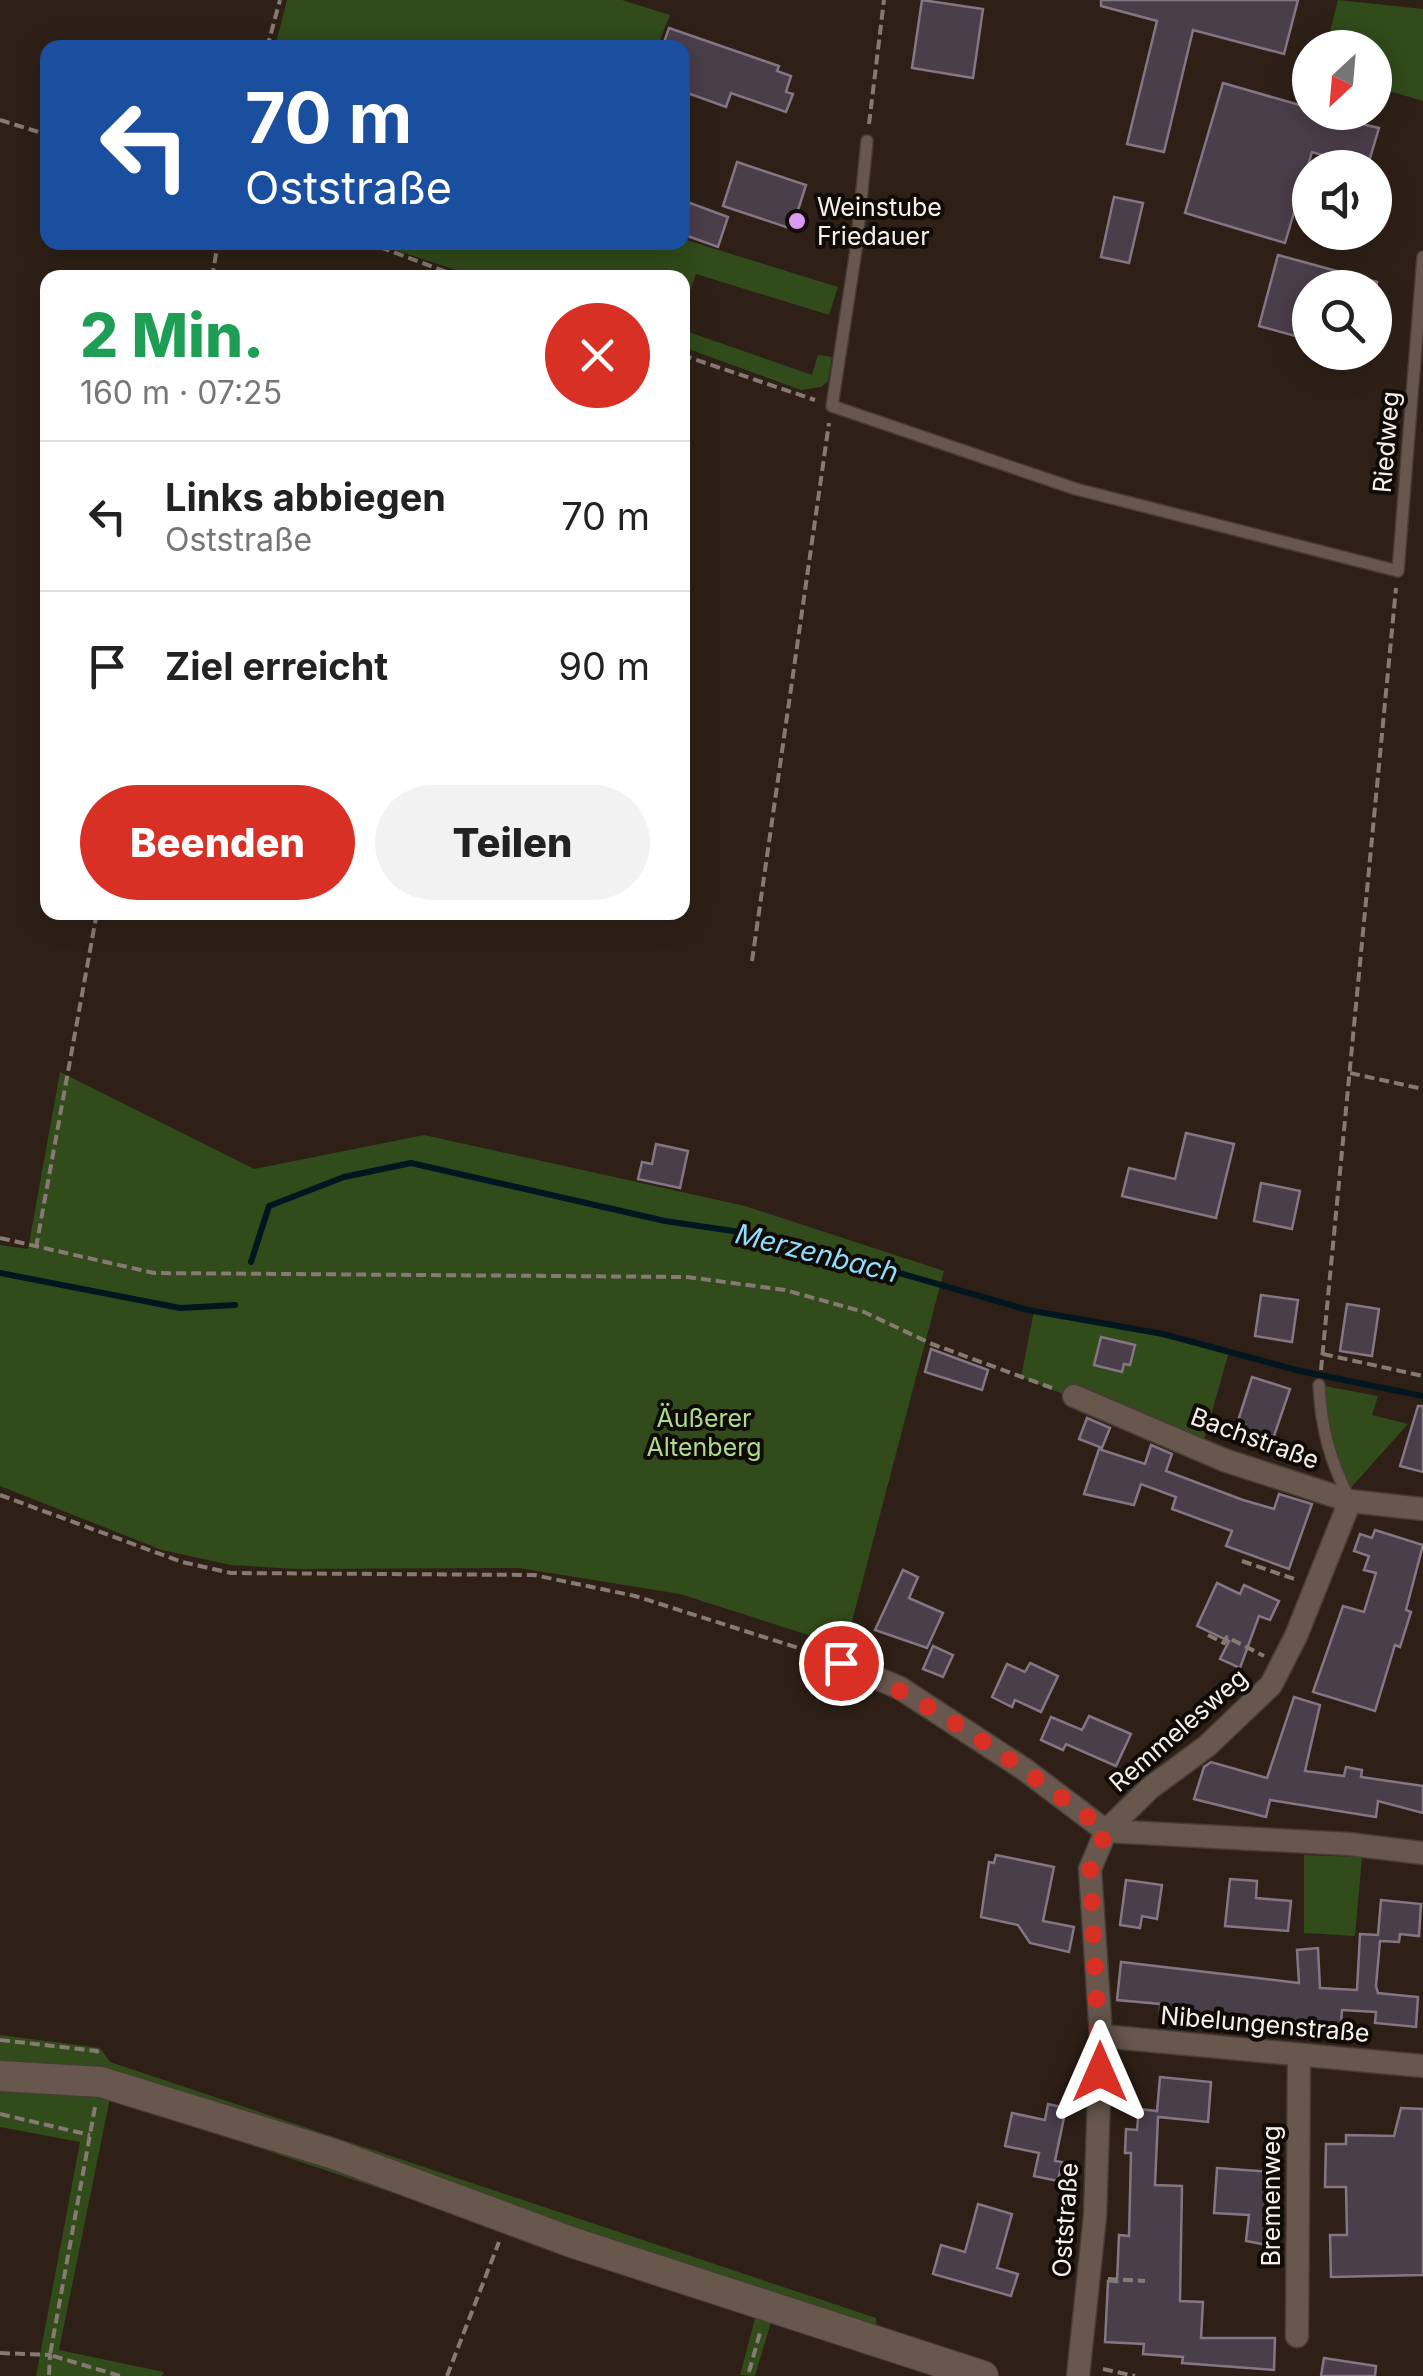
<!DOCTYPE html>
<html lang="de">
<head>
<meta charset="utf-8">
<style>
	body { margin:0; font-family:Inter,sans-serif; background:#f2f2f2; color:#222; height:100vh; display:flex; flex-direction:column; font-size:38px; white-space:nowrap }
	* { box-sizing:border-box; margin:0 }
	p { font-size:32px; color:#767676 }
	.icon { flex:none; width:55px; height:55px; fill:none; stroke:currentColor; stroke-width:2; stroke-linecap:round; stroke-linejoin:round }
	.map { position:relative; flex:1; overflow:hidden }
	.panel { position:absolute; left:40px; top:270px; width:650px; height:650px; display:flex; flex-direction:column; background:#fff; border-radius:20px; box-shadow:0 5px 25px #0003 }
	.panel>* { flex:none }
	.guide { position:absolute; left:40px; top:40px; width:650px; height:210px; border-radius:20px; box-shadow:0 5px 25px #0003; background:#1a4fa0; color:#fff; overflow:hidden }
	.needle { width:65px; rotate:206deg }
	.controls { position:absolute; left:1292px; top:30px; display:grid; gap:20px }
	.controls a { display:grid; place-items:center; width:100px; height:100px; border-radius:50%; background:#fff; box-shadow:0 5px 25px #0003; font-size:50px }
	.pin { position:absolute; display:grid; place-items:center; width:85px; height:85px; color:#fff; margin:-42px; border:5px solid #fff; border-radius:50%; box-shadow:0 2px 10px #0007 }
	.me { position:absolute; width:110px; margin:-55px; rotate:0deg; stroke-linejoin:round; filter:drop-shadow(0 0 8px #0008) }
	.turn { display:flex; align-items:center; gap:35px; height:210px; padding:0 40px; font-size:45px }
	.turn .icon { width:130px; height:130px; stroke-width:2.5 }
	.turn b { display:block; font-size:70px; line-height:85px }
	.round { display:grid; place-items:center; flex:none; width:105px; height:105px; border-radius:52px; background:#f2f2f2 }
	.overview { display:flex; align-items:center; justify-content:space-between; height:170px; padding:0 40px }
	h1 { font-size:60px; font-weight:800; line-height:75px; color:#1e9e55 }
	.primary-button { display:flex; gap:20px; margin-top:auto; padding:20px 40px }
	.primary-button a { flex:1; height:115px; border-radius:60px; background:#d93025; color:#fff; font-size:40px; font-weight:800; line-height:115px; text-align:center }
	.primary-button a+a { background:#f2f2f2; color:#222 }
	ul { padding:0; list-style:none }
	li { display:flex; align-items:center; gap:30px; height:150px; padding:0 40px; border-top:2px solid #e0e0e0 }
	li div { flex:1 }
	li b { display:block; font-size:38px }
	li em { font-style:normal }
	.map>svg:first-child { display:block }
	.green { fill:#314b1b }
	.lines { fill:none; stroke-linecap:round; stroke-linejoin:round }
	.stream { stroke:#01161f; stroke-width:6 }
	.building { fill:#4b3e4b; stroke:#847684; stroke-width:2.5 }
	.lane-casing { stroke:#473c36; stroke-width:14 }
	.street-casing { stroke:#473c36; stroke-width:25 }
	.secondary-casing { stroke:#473c36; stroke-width:32 }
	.path { stroke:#867a72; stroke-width:4; stroke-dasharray:10 5; stroke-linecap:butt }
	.lane { stroke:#67574d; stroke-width:11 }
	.street { stroke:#67574d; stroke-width:22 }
	.secondary { stroke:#67574d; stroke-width:30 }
	.route { stroke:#d93025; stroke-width:18; stroke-dasharray:0 32.4 }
	.poi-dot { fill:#da9af6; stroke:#110b07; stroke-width:4 }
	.labels { text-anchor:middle; stroke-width:8; stroke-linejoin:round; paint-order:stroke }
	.poi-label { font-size:25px; fill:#f9f0ea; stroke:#110b07; text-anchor:start }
	.street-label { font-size:25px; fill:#f9f0ea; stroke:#110b07 }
	.park-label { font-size:25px; fill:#adda8d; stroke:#110b07 }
	.water-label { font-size:28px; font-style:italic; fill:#8ddefe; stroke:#110b07 }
</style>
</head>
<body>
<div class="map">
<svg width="1423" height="2376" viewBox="0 0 1423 2376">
	<rect width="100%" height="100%" fill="#2e2017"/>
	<g class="green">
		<path d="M287,0h335l48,15 -13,32h-382z"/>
		<path d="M1338,0l85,9v92l-48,-14v-39l-49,-1z"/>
		<path d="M683,239l155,48 -9,28 -133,-41 -13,36 -1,-32 -205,-1 -103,-34 308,-1z"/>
		<path d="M683,330l129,45 6,-20 14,2 -4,24 -7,6 -20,3 -118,-43z"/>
		<path d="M60,1072l194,97 170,-34 321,71 199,65 -103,392 -17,-23 -144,-46 -161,-26 -223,1 -65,-4 -69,-15 -162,-64v-241l28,4z"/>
		<path d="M1034,1311l129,23 66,18 -28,98 -180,-73z"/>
		<path d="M1319,1385l59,11 -6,19 36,9 -62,69 -15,-32z"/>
		<path d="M1304,1855l58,2 -7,79 -51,-3z"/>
		<path d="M0,2035l100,13 10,14 766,256 3,40 -108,-36 -16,54 -15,-1 16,-60 -646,-217 -51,252 105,22 -2,4h-126l44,-234 -80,-15z"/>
	</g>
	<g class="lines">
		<g class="stream">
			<path d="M251,1262l18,-56 75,-29 67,-14 254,58 109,16 254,73 135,24 137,37 123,25"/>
			<path d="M0,1273l180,35 55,-3"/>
		</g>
	</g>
	<g class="building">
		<path d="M922,0l61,9 -10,69 -61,-10z"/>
		<path d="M1101,0h197l-14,54 -91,-24 -29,122 -37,-8 30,-123 -56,-15z"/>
		<path d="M669,28l110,38 -2,5 14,5 -5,16 7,2 -7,18 -55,-19 -5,14 -44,-16v-43h-20z"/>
		<path d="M1223,83l87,25v4l69,16 -12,40 -55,-16 -27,91 -100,-30z"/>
		<path d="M737,162l69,23 -14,44 -69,-23z"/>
		<path d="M1114,197l29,6 -14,60 -28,-6z"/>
		<path d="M682,200l46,17 -10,30 -36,-13z"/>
		<path d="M1278,255l99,27 -1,6h-66v52l-51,-14z"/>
		<path d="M1186,1133l48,11 -18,74 -94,-22 7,-28 46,11z"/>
		<path d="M656,1144l32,7 -8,37 -42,-9 4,-17 10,2z"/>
		<path d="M1261,1183l39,8 -8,38 -38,-8z"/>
		<path d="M1261,1295l37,5 -6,42 -37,-6z"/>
		<path d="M1347,1304l32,5 -7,47 -32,-5z"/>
		<path d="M1101,1337l34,8 -5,20 -6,-1 -2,8 -28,-7z"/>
		<path d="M931,1349l57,21 -6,20 -57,-18z"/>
		<path d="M1252,1377l38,12 -17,50 -37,-12z"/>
		<path d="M1418,1406h5v66l-23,-6z"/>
		<path d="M1087,1418l23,10 -8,20 -23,-9z"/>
		<path d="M1151,1445l21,9 -6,17 77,29 31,9 5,-15 33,10 -23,65 -63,-23 6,-15 -60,-22 4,-12 -35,-13 -7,21 -50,-11 15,-45 46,15z"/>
		<path d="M1375,1530l48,15 -17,65 5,2 -11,35 -5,-2 -20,66 -62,-19 30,-86 21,6 12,-39 -12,-3 5,-14 -15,-5 6,-17 12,4z"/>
		<path d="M903,1570l15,7 -9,21 34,15 -16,35 -52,-18z"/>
		<path d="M1217,1583l23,11 4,-9 35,16 -9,19 -11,-4 -19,52 -20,-9 9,-18 -32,-15z"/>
		<path d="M933,1646l20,9 -10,22 -20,-8z"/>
		<path d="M1030,1663l28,13 -17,36 -26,-12 -3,7 -20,-10 15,-33 18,8z"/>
		<path d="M1294,1697l26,8 -15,66 39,5 2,-9 16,3 -1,7 62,9v27l-45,-12 -2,16 -106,-17 -4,17 -72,-18 10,-32 7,-5 56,16z"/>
		<path d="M1089,1716l42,18 -15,32 -50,-22 -3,6 -22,-10 10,-23 31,13z"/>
		<path d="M996,1855l58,12 -11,54 31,6 -5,25 -39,-9 -12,-18 -37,-8 8,-55 5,1z"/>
		<path d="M1230,1879l27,2 -1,17 35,3 -3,30 -63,-5z"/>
		<path d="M1126,1880l36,5 -5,34 -15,-3 -2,12 -20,-3z"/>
		<path d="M1381,1900l40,4 -2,32 -19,-2 -1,8 -19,-1 -4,45 2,7 40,4 -2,30 -41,-4 1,-11 -34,-2 -1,15 -58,-2 -78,-9v3l-45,-3v-10l-43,-4 4,-38 178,21 -2,-33 21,-2 2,40 37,2 3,-56 18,1z"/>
		<path d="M1160,2077l51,5 -3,40 -50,-5 -3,68 27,1 -2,115 23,1 -2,36h74l-1,32 -92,-7 1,-6 -40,-3 1,-10 -39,-2 3,-61 9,1 2,-47 10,1 2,-83h-6l1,-24 11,1 2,-21 18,2z"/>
		<path d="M1048,2104l18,4 -11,53 7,1 -4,19 -24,-5 5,-23 -34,-7 7,-33 33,7z"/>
		<path d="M1401,2108l22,1v166l-92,2 -1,-42h17l-1,-48h-21l1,-43h20v-9l48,1z"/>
		<path d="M1217,2168l55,4 -5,73 -21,-4 3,-26 -35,-2z"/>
		<path d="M978,2204l34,10 -15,54 21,6 -7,22 -78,-22 8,-29 24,7z"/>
		<path d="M1324,2358l52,8 -1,10h-54z"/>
	</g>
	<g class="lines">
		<defs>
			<g id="lane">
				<path d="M867,141l-11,109 -24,156 244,83 322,82 25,-314"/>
				<path d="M1319,1385c2,43 11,76 31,115"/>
			</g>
			<g id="street">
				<path d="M1074,1396l150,64 126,41 73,8"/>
				<path d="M831,1659l69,29 124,81 82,62 243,13 74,9"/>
				<path d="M1101,2036l322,30"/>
				<path d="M1297,2336l2,-280"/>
				<path d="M1078,2376l17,-160 6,-180 -11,-167 16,-38 44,-43 57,-42 64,-61 25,-49 54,-135"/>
			</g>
			<path id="secondary" d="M0,2076l101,6 233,72 237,88 412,134"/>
		</defs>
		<use href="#lane" class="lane-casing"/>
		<use href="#street" class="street-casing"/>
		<use href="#secondary" class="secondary-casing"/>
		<g class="path">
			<path d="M267,48l13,-48"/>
			<path d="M0,120l48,15"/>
			<path d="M869,124l15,-124"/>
			<path d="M366,242l97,36"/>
			<path d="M212,278l6,-36"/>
			<path d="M682,355l133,45"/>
			<path d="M752,961l77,-538"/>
			<path d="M1350,1073l73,16"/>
			<path d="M0,1238l154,35 533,4 98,13 79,22 68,32 120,44"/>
			<path d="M36,1248l61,-336"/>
			<path d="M1323,1354l100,22"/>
			<path d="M1321,1370l75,-782"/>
			<path d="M0,1495l182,67 49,11 303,2 101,21 176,56"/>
			<path d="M1242,1561l55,19"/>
			<path d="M1208,1635l16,8 3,-6 37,19"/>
			<path d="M0,2040l97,11 1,7"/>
			<path d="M95,2107l-45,248 70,21"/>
			<path d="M0,2114l90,21"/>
			<path d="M1108,2279l37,2"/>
			<path d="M0,2353l50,2 -1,21"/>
			<path d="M1103,2369l32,7"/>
			<path d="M749,2372l12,-43"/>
			<path d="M447,2376l52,-134"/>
		</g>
		<use href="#lane" class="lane"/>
		<use href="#street" class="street"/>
		<use href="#secondary" class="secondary"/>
	</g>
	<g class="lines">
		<path class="route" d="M841,1663c97,41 181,104 265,168l-16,38 10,203"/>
	</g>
	<circle class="poi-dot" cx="797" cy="221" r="10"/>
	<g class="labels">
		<g class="poi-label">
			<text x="817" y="216">Weinstube<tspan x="817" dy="29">Friedauer</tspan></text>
		</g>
		<g class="street-label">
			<text transform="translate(1386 442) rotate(-85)" y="9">Riedweg</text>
			<text transform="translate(1255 1438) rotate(20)" y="9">Bachstraße</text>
			<text transform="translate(1178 1730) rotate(-41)" y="9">Remmelesweg</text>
			<text transform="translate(1265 2024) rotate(5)" y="9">Nibelungenstraße</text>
			<text transform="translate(1271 2196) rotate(-90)" y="9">Bremenweg</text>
			<text transform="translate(1065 2220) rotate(-86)" y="9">Oststraße</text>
		</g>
		<g class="park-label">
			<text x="704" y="1427">Äußerer<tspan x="704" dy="29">Altenberg</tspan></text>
		</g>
		<g class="water-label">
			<text transform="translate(817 1253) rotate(14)" y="10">Merzenbach</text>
		</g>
	</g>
</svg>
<div class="controls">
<a><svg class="needle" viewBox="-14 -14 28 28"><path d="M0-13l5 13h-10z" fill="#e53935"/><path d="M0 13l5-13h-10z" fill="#767676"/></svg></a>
<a><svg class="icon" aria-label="sound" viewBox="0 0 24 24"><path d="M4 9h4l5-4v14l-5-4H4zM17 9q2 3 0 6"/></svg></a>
<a><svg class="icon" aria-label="search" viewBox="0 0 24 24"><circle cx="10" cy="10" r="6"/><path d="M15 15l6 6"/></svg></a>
</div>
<div class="pin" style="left:841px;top:1663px;background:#d93025"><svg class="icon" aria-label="arrive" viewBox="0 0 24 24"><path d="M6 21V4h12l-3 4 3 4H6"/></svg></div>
<svg class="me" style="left:1100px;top:2072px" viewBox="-20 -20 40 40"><path d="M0-17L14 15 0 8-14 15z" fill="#d93025" stroke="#fff" stroke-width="4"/></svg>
<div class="guide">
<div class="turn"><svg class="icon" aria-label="left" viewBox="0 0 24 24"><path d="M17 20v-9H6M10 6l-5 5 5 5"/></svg><div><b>70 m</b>Oststraße</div></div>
</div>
<section class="panel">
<div class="overview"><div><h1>2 Min.</h1><p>160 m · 07:25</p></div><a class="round" style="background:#d93025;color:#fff"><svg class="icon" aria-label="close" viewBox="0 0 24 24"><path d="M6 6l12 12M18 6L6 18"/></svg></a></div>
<ul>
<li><svg class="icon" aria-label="left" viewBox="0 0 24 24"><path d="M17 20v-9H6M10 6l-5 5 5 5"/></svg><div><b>Links abbiegen</b><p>Oststraße</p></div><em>70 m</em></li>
<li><svg class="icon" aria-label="arrive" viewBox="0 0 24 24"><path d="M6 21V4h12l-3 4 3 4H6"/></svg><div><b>Ziel erreicht</b></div><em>90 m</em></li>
</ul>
<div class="primary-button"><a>Beenden</a><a>Teilen</a></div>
</section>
</div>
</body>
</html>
